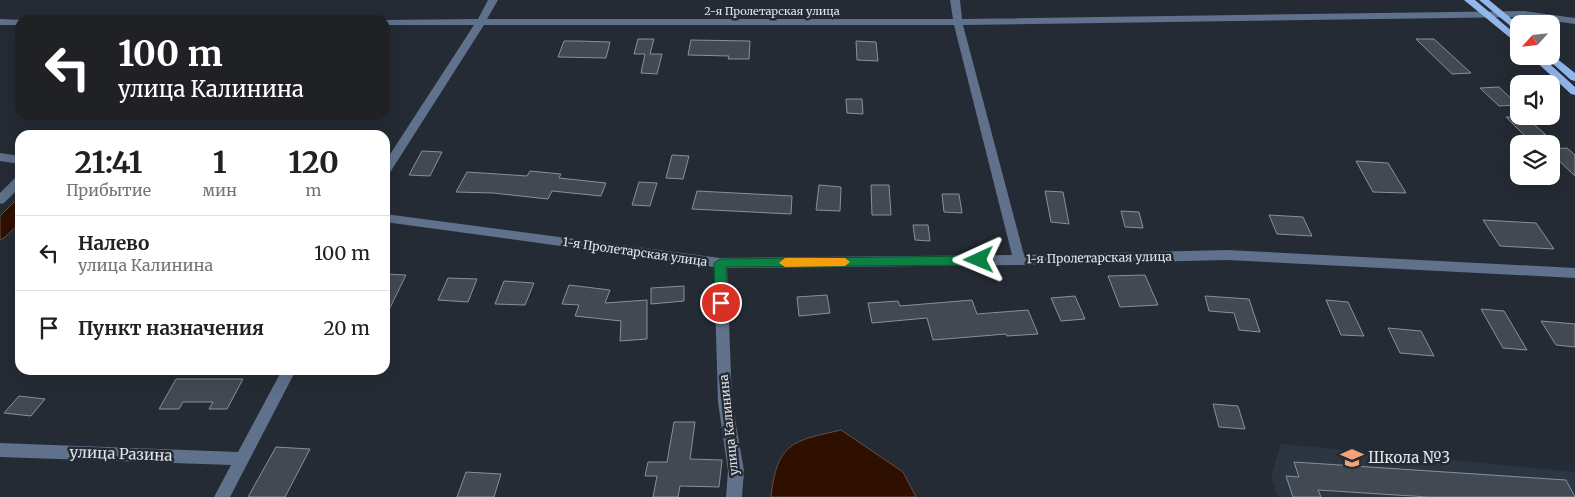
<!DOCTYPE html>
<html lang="ru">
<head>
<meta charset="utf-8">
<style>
	body { margin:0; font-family:Merriweather,serif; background:#f6f6f6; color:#202124; height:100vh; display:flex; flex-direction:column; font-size:19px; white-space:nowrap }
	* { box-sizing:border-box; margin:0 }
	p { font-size:16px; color:#757577 }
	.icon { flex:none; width:28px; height:28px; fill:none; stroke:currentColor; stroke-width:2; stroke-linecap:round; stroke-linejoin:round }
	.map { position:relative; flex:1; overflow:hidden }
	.sheet { position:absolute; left:15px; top:130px; width:375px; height:245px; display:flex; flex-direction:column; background:#fff; border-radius:15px; box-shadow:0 5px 20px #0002 }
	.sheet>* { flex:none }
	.hud { position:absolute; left:15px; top:15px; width:375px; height:105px; border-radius:15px; box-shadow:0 5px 20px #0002; background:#202124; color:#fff; overflow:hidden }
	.needle { width:32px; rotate:243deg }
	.buttons { position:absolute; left:1510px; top:15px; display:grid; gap:10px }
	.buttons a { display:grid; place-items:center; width:50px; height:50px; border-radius:10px; background:#fff; box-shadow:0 5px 20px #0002; font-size:25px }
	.pin { position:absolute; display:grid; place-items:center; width:42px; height:42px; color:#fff; margin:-21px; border:2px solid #fff; border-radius:50%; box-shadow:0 1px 5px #0007 }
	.me { position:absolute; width:55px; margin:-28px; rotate:269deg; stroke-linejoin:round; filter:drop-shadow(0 0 4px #0008) }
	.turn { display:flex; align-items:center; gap:18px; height:105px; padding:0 20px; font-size:22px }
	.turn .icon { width:65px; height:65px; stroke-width:2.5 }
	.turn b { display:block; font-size:35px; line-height:42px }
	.eta { display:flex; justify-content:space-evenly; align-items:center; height:85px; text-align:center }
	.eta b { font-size:30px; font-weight:700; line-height:35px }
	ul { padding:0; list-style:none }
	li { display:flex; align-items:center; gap:15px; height:75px; padding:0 20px; border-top:1px solid #e0e0e0 }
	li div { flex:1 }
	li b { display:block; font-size:19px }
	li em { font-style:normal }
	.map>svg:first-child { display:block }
	.built { fill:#2c3642 }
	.water { fill:#2f1000; stroke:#645046 }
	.building { fill:#434952; stroke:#89909a }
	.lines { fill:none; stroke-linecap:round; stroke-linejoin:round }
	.minor { fill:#5f718b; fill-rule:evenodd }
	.major { fill:#92b7ec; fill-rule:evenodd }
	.route { fill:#0b8043; stroke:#07532c }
	.slow { fill:#f59e0b }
	.labels { text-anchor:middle; stroke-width:5; stroke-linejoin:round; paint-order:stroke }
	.far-street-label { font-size:11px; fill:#e1e5ea; stroke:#252b34 }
	.street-label { font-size:12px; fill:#e1e5ea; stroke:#252b34 }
	.near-street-label { font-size:15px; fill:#e1e5ea; stroke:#252b34 }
	.near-poi-label { font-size:15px; fill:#e1e5ea; stroke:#252b34; text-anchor:start }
</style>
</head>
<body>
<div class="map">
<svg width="1575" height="497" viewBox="0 0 1575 497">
	<rect width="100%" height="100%" fill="#252b34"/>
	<path class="built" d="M1281,444l294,28v25h-297l-7,-20z"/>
	<g class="water">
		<path d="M20,196v27l-15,14 -5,3v-24z"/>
		<path d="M841,430l62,42 13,25h-145c6,-55 22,-56 70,-67z"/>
	</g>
	<g class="building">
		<path d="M638,39h16l-4,15h12l-5,20 -16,-1 4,-19h-11z"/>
		<path d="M1416,39h18l37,34 -19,1z"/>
		<path d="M691,40l59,1 -1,18h-21l1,-3 -41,-1z"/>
		<path d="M564,41h14l32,1 -4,16 -48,-1z"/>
		<path d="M856,41l20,1 2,19 -21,-1z"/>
		<path d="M1499,87l19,18 -19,1 -19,-18z"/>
		<path d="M846,99h16l1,15 -16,-1z"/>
		<path d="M1506,117h20l20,18 -20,2z"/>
		<path d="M1567,148l8,7v21l-24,-23v-4z"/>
		<path d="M422,151l20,1 -12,24 -21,-1z"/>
		<path d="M672,155l17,1 -6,23 -17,-1z"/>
		<path d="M1356,161l32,2 18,30 -33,-1z"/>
		<path d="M530,171l31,3 -2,4 47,5 -5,13 -49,-5 -4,8 -55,-6 -37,-1 11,-20 60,4z"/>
		<path d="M639,182l18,1 -7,23 -18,-1z"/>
		<path d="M819,185l22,2 -1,24 -24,-1z"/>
		<path d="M871,185h18l2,30h-19z"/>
		<path d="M697,191l95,5 -1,18 -99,-5z"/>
		<path d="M1045,191l18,1 6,32 -18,-2z"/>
		<path d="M942,194h17l3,19 -18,-1z"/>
		<path d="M1121,211l18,1 4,16 -18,-1z"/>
		<path d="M1269,215l34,2 9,19 -35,-2z"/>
		<path d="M1483,220l53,3 18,26 -54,-3z"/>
		<path d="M913,225h15l2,16 -15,-1z"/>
		<path d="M385,274l21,1 -21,43z"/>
		<path d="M1145,275l13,30 -38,2 -12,-31z"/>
		<path d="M448,278l29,1 -9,23 -30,-2z"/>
		<path d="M504,281l30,2 -9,22 -30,-1z"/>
		<path d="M569,285l41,5 -5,13 42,-3v39l-27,2 1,-20 -46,-5 4,-11 -17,-1z"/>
		<path d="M684,286v15l-33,3v-16z"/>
		<path d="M827,295l3,18 -31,3 -2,-19z"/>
		<path d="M1075,296l10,23 -24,2 -10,-23z"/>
		<path d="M1205,296l44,3 11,33 -21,-2 -5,-17 -25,-2z"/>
		<path d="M972,300l5,14 51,-4 10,24 -31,2 -1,-2 -73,6 -6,-22 -55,5 -4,-20 30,-2 2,5z"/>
		<path d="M1326,300l22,2 16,34 -23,-1z"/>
		<path d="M1481,309l23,2 23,39 -24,-2z"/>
		<path d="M1541,321l34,3v23l-19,-2z"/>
		<path d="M1388,328l33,3 13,25 -34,-3z"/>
		<path d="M176,379h67l-16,30h-18l4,-7h-30l-4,7h-20z"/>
		<path d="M19,396l26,3 -14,17 -27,-3z"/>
		<path d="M1213,404l25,2 7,23 -26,-2z"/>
		<path d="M674,422h21l-5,37 32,1 -3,27 -39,-1 -2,11h-25l4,-21h-12l3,-14h19z"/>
		<path d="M276,447l34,2 -25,48h-37z"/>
		<path d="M1294,462l272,18 9,17h-147l-110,-7 3,7h-28l-7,-21 13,1z"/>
		<path d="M466,472l35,2 -7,23h-37z"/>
	</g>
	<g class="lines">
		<g class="minor">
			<path d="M488,0h10l-11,19h466l-3,-19h10l2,19 562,-8 51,7v6l-51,-7 -561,8 61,230 203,-5 348,18v10l-348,-18 -208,5 -292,3 5,134 12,69 -2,26h-16l2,-26 -10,-69 -4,-135 -329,-45v-8l335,44 292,-3 -58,-230h-470l-95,149 -4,1v-13l89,-137h-89v-5h-3l96,-1z"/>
			<path d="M0,19l23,1h-3v5h-20z"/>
			<path d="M0,153l20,3v8l-20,-3z"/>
			<path d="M20,176v11l-16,16 -4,1v-11l16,-16z"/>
			<path d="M282,370h14l-66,127h-16l17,-32 -231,-8v-14l238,9z"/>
		</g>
		<g class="major">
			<path d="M1464,0h11l44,37v8z"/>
			<path d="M1479,0h10l30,25v8z"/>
			<path d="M1551,54l24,19v8l-4,-1 -27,-24h7z"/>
			<path d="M1530,56h11l34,31v8l-4,-1z"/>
		</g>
	</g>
	<path class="route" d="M979,256l5,4 -5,5 -253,2 1,36 -1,3h-9l-2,-3 -1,-40 6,-4z"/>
	<path class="slow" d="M785,258h60l5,4 -5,4 -60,1 -6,-4z"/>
	<defs>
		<symbol id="school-bare" viewBox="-9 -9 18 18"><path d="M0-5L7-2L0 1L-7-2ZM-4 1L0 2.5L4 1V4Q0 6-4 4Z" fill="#efa377" stroke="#252b34" stroke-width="2.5" paint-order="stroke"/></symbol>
	</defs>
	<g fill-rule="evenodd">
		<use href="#school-bare" x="1336" y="442" width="32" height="32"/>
	</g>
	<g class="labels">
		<g class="far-street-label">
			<text x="772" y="15">2-я Пролетарская улица</text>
		</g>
		<g class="street-label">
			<text transform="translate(635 252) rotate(8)" y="4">1-я Пролетарская улица</text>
			<text transform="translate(1099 258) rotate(-1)" y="4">1-я Пролетарская улица</text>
			<text transform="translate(729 425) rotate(-96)" y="4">улица Калинина</text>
		</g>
		<g class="near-street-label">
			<text transform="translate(121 454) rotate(2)" y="5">улица Разина</text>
		</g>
		<g class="near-poi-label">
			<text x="1368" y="463">Школа №3</text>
		</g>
	</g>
</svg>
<div class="buttons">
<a><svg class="needle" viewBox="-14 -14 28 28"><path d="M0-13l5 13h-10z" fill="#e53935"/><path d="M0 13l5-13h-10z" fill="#757577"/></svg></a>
<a><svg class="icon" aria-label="sound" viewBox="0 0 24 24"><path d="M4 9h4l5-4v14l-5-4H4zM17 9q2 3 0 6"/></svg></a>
<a><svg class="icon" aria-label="layers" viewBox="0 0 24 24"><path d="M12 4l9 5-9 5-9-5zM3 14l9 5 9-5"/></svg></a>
</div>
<div class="pin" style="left:721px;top:303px;background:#d93025"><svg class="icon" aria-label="arrive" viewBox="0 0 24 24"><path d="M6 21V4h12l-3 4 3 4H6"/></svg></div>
<svg class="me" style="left:979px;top:260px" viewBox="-20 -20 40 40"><path d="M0-17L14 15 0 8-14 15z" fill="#0b8043" stroke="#fff" stroke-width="4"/></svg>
<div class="hud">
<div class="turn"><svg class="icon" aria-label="left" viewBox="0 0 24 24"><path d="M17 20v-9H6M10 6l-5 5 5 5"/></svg><div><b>100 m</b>улица Калинина</div></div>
</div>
<section class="sheet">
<div class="eta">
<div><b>21:41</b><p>Прибытие</p></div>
<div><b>1</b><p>мин</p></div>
<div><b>120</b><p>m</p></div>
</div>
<ul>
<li><svg class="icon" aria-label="left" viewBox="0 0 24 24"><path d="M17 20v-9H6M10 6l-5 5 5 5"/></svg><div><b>Налево</b><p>улица Калинина</p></div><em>100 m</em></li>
<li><svg class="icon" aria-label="arrive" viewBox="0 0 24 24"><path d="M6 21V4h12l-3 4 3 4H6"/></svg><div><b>Пункт назначения</b></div><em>20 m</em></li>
</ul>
</section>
</div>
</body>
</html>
